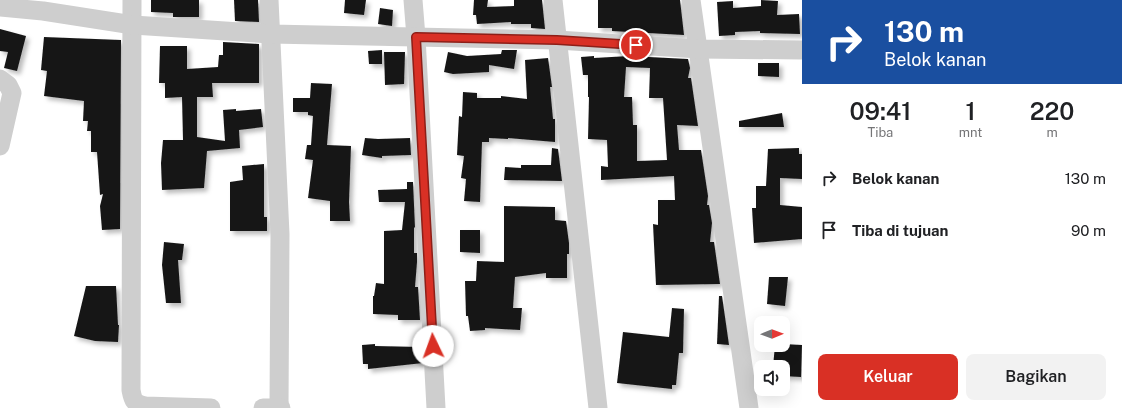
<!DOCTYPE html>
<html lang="id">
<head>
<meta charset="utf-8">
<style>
	body { margin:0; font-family:"Public Sans",sans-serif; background:#f2f2f2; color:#202124; height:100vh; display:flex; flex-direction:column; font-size:15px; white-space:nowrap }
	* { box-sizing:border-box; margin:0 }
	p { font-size:13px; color:#757577 }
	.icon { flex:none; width:22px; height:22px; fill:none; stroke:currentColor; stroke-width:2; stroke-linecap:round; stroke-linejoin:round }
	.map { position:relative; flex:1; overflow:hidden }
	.side { display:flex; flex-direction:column; background:#fff; width:320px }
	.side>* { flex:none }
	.hud { background:#1a4fa0; color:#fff; overflow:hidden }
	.needle { width:26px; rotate:89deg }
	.controls { position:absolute; left:754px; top:316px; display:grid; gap:8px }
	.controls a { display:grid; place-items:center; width:36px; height:36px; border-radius:8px; background:#fff; box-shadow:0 4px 16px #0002; font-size:20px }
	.pin { position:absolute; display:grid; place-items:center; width:34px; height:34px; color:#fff; margin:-17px; border:2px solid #fff; border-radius:50%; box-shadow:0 1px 4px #0007 }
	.me { position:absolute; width:44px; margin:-22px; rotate:357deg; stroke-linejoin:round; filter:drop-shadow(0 0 3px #0008) }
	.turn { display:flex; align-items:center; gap:14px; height:84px; padding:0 16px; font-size:18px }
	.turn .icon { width:52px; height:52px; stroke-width:2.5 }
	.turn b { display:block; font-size:28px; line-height:34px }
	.eta { display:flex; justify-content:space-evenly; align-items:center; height:68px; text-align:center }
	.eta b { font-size:24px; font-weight:600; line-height:28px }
	.action { display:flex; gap:8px; margin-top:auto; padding:8px 16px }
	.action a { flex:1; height:46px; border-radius:8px; background:#d93025; color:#fff; font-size:16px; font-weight:600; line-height:46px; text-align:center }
	.action a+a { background:#f2f2f2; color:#202124 }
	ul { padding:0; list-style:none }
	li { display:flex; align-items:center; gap:12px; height:52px; padding:0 16px }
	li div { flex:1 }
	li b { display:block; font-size:15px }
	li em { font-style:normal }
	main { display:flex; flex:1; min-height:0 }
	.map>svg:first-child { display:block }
	.building { fill:#181818; fill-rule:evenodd; filter:url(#shadow) }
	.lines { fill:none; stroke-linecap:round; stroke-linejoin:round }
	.minor { stroke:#cecece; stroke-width:19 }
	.route-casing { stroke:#8d1f18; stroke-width:10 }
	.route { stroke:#d93025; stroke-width:7 }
</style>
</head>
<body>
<main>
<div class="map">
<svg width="802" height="408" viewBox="0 0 802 408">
	<defs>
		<filter id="shadow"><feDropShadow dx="3.5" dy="3.5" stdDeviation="2" flood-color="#0004"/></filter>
	</defs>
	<rect width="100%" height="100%" fill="#fff"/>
	<g class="building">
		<path d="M151,0h48v17h-26v-4l-22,-1z"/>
		<path d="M234,0h24l1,22 -24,-1z"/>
		<path d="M345,0h21l-2,15 -20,-2z"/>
		<path d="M474,0h14l-1,7 27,-1v-6h28l3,29 -14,-1v-4h-20v-2l-34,2 -1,-9h-3z"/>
		<path d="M598,0h82l4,35 -72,-4v-3h-14z"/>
		<path d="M761,0l17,1 -1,14 22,-1 1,20 -40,-1v-2l-25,1v3l-16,1 -2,-34 16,-1v7l28,-2z"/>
		<path d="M380,8l13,2 -1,16 -14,-2z"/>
		<path d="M0,29l26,7 -9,35 -13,-3 4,-16 -8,-1z"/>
		<path d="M44,37l77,3 -1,189 -18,1 -2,-24 3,-12 -3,1 -3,-43h-6v-21h-4l1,-10h-5l1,-20 -40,-5 3,-25 -6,-1z"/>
		<path d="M223,42l36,2v39h-47l1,14h-16v40l28,4 -2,-31 13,-1v2l25,-2 2,18 -24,3 1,18 -33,3 -3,37 -42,2 -1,-27 2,-23h20l-1,-43 -17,1v-15h-6l1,-37h27v23l31,-2 1,-12h4z"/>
		<path d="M382,50v14h-13l-1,-13z"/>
		<path d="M502,50h15l-3,19 -25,-4v7l-36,2 -9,-2 4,-20 19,4 34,-2z"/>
		<path d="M384,52h21l-1,32 -19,1z"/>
		<path d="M594,56v2l35,-2 59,3 2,9 -2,10h3l7,48 -21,-1 2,25h22l7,46 -1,9h2l3,18 -2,19h4l6,42 -64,1 -3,-61 5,1v-25h17l-1,-24 -73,4v-14l7,1 -1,-27 -19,-1 1,-42h-1v-22h-5l-2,-18zM626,67l24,1 -1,30h14l4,62 -30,1v-36h-4l-1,-28h-8z"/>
		<path d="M548,58l4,29h-2l3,32h2v23l-47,-4v1l-19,-1v4h-7l-2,60 -16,-1 2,-22 -5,-1 3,-22 -7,-1 2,-39 3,1 1,-25 14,1v5h24v-2l26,3 -2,-39z"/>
		<path d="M758,63h21v14l-21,-1z"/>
		<path d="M311,83l21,1 -5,61 24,1 -2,56 1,19h-20v-20l-22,-3 5,-38 -8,-1 2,-14h4l2,-29 -5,-1v-3h-15v-14h17z"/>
		<path d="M782,113l2,14h-45v-6z"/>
		<path d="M365,138l13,1 32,-1 1,17 -29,1v2l-20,-3z"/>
		<path d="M552,148l6,1 4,32 -58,-1 1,-13 16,1v-3h30z"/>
		<path d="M799,148v6h3v25l-22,-1v27l22,2v32l-48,4 -2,-35h4v-22h10l2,-37z"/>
		<path d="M264,164v53h3v14h-37v-49l13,-2 -1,-14z"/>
		<path d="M407,182h6l2,46 -1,-1v26h3v9l-2,25h3l2,33h-22v-5l-25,-1v-18h1l2,-13 8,1v-53l18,-1 3,-28h-26l-1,-12 29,-1z"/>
		<path d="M504,206l51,1v13l11,1 3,22v11h-2v24h-21v-5l-31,4 -2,31h9l-2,22 -35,-2v2l-15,1 -2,-15h-2l-1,-35h11l1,-20 27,1z"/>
		<path d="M460,230h20v23l-20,-1z"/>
		<path d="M164,242l20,2 -2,16h-4l3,43h-15l-4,-38z"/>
		<path d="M769,277h19l-3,29 -18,-2z"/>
		<path d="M86,286h30l2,39h1l-1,17 -23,-1 -21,-5z"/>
		<path d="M719,296h3l7,49 -12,-1z"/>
		<path d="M672,308l12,1 -1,44h-4l-3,32h-4v4l-55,-6 6,-51 46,5z"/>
		<path d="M375,344v2l47,1 1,16 -55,6v-5h-5l-1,-19z"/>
		<path d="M783,344l19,1 -1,32 -18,-1v-9h-10l2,-22z"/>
	</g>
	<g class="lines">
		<g class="minor">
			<path d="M132,0l-1,390c2,11 3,13 14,16l66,2"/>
			<path d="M269,0l11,234 -1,174"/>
			<path d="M413,0l3,37 20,371"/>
			<path d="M553,0l45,408"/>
			<path d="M691,0l58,408"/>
			<path d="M0,7l43,4 90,14 138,9 286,6 142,9 103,1"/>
			<path d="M0,79l8,6 4,8 -12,53"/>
			<path d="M263,408h18"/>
		</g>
	</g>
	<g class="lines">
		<defs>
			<path id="route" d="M433,346l-17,-309 141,3 79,5"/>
		</defs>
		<use href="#route" class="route-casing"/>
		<use href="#route" class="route"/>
	</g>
</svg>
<div class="controls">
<a><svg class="needle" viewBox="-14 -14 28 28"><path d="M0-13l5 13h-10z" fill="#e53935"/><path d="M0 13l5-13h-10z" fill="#757577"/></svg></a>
<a><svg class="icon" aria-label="sound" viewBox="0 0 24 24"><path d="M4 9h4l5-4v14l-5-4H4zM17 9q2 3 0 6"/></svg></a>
</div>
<div class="pin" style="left:636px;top:45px;background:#d93025"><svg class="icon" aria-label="arrive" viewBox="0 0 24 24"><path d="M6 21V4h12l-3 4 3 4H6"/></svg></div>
<svg class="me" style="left:433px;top:346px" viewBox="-20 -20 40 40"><circle r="19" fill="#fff"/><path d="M0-13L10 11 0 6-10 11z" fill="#d93025"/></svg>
</div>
<section class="side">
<div class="hud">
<div class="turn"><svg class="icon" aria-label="right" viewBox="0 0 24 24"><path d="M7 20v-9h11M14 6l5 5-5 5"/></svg><div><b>130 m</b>Belok kanan</div></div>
</div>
<div class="eta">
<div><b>09:41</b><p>Tiba</p></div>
<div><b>1</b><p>mnt</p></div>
<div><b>220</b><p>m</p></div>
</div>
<ul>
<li><svg class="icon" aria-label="right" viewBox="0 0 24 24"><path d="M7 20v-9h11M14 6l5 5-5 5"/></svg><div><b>Belok kanan</b></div><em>130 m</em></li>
<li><svg class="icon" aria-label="arrive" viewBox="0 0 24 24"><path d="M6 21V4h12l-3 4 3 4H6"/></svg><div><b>Tiba di tujuan</b></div><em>90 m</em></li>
</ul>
<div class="action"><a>Keluar</a><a>Bagikan</a></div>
</section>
</main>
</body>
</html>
